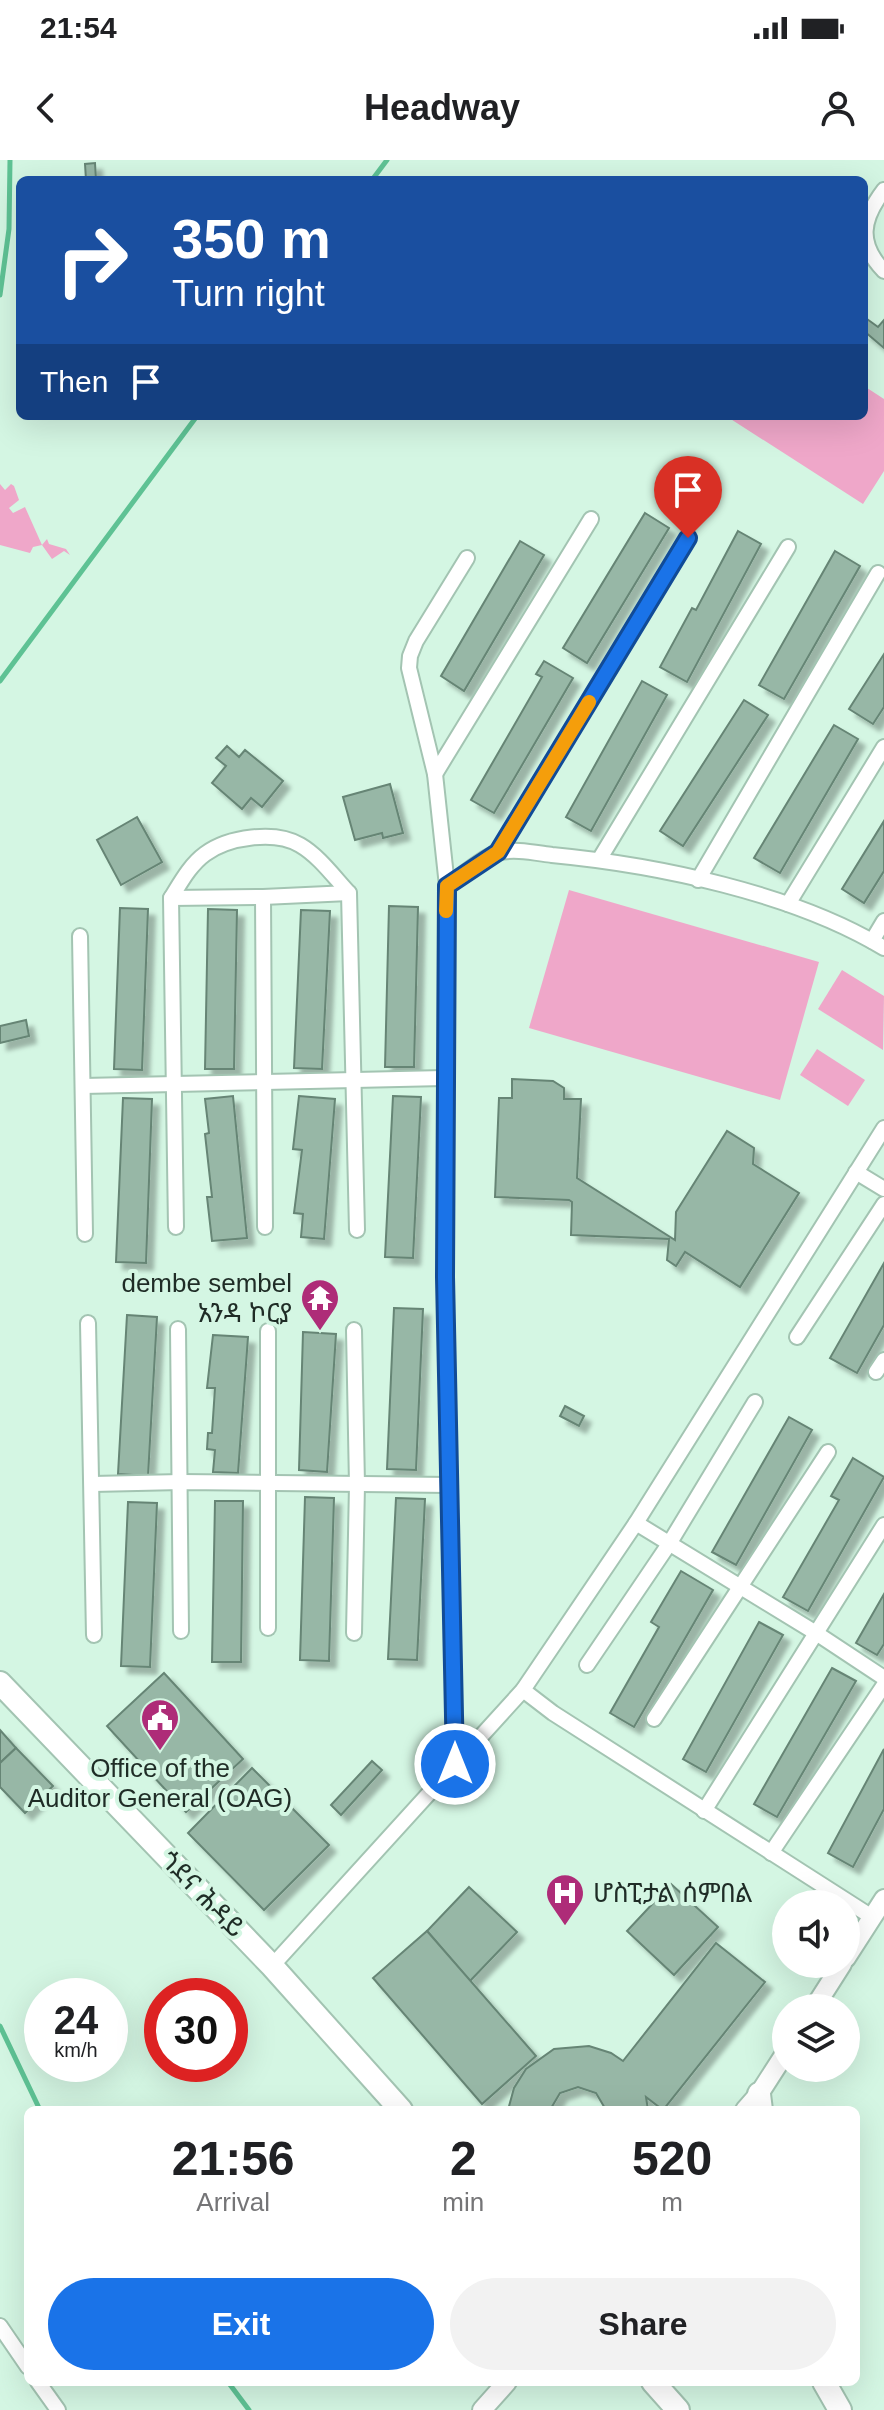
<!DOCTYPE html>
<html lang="en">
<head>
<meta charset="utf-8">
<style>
	body { margin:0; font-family:Arial,"Noto Sans Ethiopic",sans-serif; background:#f2f2f2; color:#202124; height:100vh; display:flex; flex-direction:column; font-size:30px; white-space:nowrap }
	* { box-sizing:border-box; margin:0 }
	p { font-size:26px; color:#757577 }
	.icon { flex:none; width:44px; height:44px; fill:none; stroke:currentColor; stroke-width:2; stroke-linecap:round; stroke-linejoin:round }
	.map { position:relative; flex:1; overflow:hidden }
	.panel { position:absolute; left:24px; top:1946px; width:836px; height:280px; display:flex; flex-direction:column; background:#fff; border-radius:12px; box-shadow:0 8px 32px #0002 }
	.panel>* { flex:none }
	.guide { position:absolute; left:16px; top:16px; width:852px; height:244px; border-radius:12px; box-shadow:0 8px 32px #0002; background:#1a4fa0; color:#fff; overflow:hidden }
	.controls { position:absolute; left:772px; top:1730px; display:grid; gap:16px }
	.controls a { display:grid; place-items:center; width:88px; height:88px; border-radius:50%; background:#fff; box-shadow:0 8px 32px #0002; font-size:40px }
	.speed { position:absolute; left:24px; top:1818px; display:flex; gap:16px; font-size:40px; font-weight:700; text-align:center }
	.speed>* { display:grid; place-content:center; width:104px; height:104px; border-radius:50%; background:#fff; box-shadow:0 8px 32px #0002; line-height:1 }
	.speed small { font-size:20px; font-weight:400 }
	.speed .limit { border:12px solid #d22; background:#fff; color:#111 }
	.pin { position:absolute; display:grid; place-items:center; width:68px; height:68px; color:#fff; margin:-82px -34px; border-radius:50% 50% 50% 0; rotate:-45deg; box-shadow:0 0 8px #0007 }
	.pin .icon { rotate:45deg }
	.me { position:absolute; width:88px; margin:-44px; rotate:0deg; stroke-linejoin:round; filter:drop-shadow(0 0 6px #0008) }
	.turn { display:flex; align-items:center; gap:28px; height:168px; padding:0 24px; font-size:36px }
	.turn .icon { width:104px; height:104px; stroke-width:2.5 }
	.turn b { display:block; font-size:56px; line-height:68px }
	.then { display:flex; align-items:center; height:76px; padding:0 24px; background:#0003; gap:16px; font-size:30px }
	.eta { display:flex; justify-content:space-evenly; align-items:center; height:136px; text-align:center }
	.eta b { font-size:48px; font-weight:700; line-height:56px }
	.button { display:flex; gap:16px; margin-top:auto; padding:16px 24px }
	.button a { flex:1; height:92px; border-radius:48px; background:#1a73e8; color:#fff; font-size:32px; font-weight:700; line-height:92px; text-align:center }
	.button a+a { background:#f2f2f2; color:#202124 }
	.status { display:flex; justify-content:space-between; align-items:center; height:56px; padding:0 40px; background:#fff; direction:ltr }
	.status svg { height:22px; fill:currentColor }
	header { display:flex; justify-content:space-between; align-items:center; height:104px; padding:0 24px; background:#fff; font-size:36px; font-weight:700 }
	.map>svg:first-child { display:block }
	.green { fill:#efa7c9 }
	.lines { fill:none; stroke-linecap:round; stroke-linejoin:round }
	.stream { stroke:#5ec294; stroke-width:5 }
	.building { fill:#97b7a6; stroke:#668575; stroke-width:2; filter:url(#shadow) }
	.minor-casing { stroke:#a3c4b2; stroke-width:18 }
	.tertiary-casing { stroke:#a3c4b2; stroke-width:22 }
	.primary-casing { stroke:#a3c4b2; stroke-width:26 }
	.minor { stroke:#fff; stroke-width:14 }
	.tertiary { stroke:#fff; stroke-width:18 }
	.primary { stroke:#fff; stroke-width:22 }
	.route-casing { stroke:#114b97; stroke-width:20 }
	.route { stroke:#1a73e8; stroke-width:14 }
	.slow { stroke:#f59e0b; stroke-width:14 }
	.labels { text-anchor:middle; stroke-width:8; stroke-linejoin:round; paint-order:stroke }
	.poi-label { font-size:26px; fill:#1f2c26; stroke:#d4f6e3; text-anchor:end }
	.street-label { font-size:26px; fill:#1f2c26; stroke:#d4f6e3 }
</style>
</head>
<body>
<div class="status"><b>21:54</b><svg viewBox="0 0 49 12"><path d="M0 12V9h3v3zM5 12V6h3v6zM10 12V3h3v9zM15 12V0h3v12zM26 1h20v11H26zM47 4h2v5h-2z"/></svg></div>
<header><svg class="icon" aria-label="back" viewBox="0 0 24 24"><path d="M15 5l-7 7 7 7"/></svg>Headway<svg class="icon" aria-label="person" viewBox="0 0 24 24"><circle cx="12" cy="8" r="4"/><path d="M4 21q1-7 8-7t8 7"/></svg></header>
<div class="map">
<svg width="884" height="2250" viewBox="0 0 884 2250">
	<defs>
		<filter id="shadow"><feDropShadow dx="7" dy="7" stdDeviation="2" flood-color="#0004"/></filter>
	</defs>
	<rect width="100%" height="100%" fill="#d4f6e3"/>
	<g class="green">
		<path d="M864,226l20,13v72l-21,33 -137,-88h138z"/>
		<path d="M0,324l5,6 6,-6 3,2 5,14 -10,8 4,5 12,-6 17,38 5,-6 2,5 17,5 4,6 -6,-4 -12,8 -10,-14 -9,2 -3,6 -30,-8z"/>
		<path d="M569,730l250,72 -39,138 -251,-72z"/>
		<path d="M842,810l42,26 -1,54 -65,-41z"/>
		<path d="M817,889l48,31 -17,26 -48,-31z"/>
	</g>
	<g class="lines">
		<g class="stream">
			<path d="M372,20l15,-20"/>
			<path d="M0,135l9,-66 1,-69"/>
			<path d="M0,521l197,-265"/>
			<path d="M0,1866l40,84"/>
			<path d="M228,2222l21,28"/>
		</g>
	</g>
	<g class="building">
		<path d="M95,3l1,17h-10l-1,-16z"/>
		<path d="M867,159l11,8 6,-7v28l-20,-17v-9z"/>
		<path d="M645,353l24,15 -82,135 -24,-15z"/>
		<path d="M738,371l23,13 -74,138 -27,-15 32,-59 4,2z"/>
		<path d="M520,381l24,14 -80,136 -23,-15z"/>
		<path d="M835,391l25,15 -76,133 -25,-14z"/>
		<path d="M884,494v53l-11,17 -24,-15z"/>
		<path d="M544,501l29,17 -79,135 -23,-13 71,-123 -6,-3z"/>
		<path d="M642,521l25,14 -76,136 -25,-14z"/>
		<path d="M744,540l24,15 -85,131 -23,-15z"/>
		<path d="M834,565l24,14 -78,134 -26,-15z"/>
		<path d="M227,586l12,11 6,-7 38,31 -21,26 -11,-9 -9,11 -30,-26 14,-17 -10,-8z"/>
		<path d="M390,624l13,49 -20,5 -1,-5 -27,7 -12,-43z"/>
		<path d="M137,657l25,45 -41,23 -24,-45z"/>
		<path d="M884,661v50l-20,32 -22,-14z"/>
		<path d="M389,746l29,1 -4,160h-29z"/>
		<path d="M120,748l28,1 -6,161 -28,-1z"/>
		<path d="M208,749l29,1 -3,159h-29z"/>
		<path d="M301,750l29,1 -8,158 -28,-1z"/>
		<path d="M26,860l3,16 -29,7v-17z"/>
		<path d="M512,919l41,2 11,7v11h17l-4,79 98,62 1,-28 51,-81 27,17 -1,16 46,29 -59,94 -55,-35 -9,14 -9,-6 2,-21 -98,-4 1,-33 -3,-2 -74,-3 4,-99h13z"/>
		<path d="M233,936l14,142 -35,3 -5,-44h5l-7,-63 4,-1 -4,-34z"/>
		<path d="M299,936l36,3 -11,140 -23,-2 2,-23 -9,-1 8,-63 -9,-1z"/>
		<path d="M393,936l28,1 -8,161 -28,-1z"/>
		<path d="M123,938l29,1 -6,164 -30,-1z"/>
		<path d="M884,1103v62l-27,48 -27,-15z"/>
		<path d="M394,1148l29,1 -7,161 -29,-1z"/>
		<path d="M127,1155l30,2 -9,159 -30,-2z"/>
		<path d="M303,1172l33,2 -9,138 -28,-2z"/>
		<path d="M213,1175l35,2 -10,136 -25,-1 2,-22 -8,-1 1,-16h4l3,-45h-8z"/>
		<path d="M565,1246l19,10 -5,10 -19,-10z"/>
		<path d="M789,1257l23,13 -76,135 -24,-13z"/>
		<path d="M853,1298l31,19 -76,134 -25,-14 56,-97 -8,-4z"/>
		<path d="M305,1337l29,1 -5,163 -29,-1z"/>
		<path d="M396,1338l29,1 -8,161 -29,-1z"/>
		<path d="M215,1341h28l-2,161h-29z"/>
		<path d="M128,1342l29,1 -7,164 -29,-1z"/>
		<path d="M681,1411l32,19 -79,137 -24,-14 49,-86 -8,-5z"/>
		<path d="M884,1434v50l-7,11 -21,-12z"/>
		<path d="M759,1462l24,13 -77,137 -23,-13z"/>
		<path d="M832,1508l24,13 -79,136 -23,-13z"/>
		<path d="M164,1513l79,86 -57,53 -79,-86z"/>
		<path d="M0,1570l16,18 -16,15z"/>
		<path d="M16,1588l37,38 -28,27 -25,-26v-24z"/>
		<path d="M884,1589v60l-31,58 -25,-14z"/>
		<path d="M372,1601l10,9 -41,45 -10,-10z"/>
		<path d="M252,1608l77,77 -65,65 -76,-77z"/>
		<path d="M671,1724l47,43 -44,48 -47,-44z"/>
		<path d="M469,1727l48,45 -47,49 -43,-50z"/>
		<path d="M427,1771l109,125 -54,48 -109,-126z"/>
		<path d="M716,1783l49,39 -102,128 -17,-13 2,13h-42l-10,-17 -18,-6 -18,6 -10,17h-42l6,-22 12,-19 28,-20 35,-3 22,7 12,8z"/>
	</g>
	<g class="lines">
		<defs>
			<g id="minor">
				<path d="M884,30c-22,29 -27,53 0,81"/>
				<path d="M435,614l156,-255"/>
				<path d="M498,692l190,-314"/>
				<path d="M599,700l189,-313"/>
				<path d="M698,720l180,-307"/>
				<path d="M447,726c13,-9 36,-29 50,-33 16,-5 39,0 55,2 105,10 241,38 332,93"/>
				<path d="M263,737l2,330"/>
				<path d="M171,738l92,-1 86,-4"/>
				<path d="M788,744l96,-157"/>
				<path d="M80,776l5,298"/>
				<path d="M872,781l12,-20"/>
				<path d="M83,926l361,-8"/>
				<path d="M856,1012l28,17"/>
				<path d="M176,1067l-5,-329c10,-16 19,-33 34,-44 23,-17 70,-24 95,-9 19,11 34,32 49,48l8,337"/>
				<path d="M88,1163l6,312"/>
				<path d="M178,1169l3,302"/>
				<path d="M268,1171v297"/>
				<path d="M797,1177l87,-133"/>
				<path d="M876,1212l8,-12"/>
				<path d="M93,1324l88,-2 268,3"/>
				<path d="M636,1363l180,110 68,45"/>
				<path d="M354,1473l3,-148 -3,-155"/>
				<path d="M587,1505l82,-121 86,-142"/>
				<path d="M523,1530l30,23 319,204"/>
				<path d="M654,1559l174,-267"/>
				<path d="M455,1604l-10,-487 2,-391 -12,-112 -26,-106 1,-12 6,-15 51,-83"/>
				<path d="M704,1651l180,-286"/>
				<path d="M771,1693l113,-168"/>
				<path d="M272,1806l251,-276 113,-167 248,-395"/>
				<path d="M0,2166l28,41"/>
				<path d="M38,2222l20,28"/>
			</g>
			<g id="tertiary">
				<path d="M846,1798l38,-59"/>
				<path d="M814,1848l28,-44"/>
				<path d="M745,1950l14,-16 27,-42"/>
				<path d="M482,2250l25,-28"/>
			</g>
			<g id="primary">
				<path d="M0,1523l272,283 129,144"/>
				<path d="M759,1934l2,16"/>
				<path d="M653,2222l25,28"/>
				<path d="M824,2222l16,28"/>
			</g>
		</defs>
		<use href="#minor" class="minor-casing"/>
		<use href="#tertiary" class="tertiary-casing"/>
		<use href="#primary" class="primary-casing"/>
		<use href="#minor" class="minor"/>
		<use href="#tertiary" class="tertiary"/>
		<use href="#primary" class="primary"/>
	</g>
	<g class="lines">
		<defs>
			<path id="route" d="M455,1604l-10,-487 2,-391 51,-34 190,-314"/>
		</defs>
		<use href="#route" class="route-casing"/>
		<use href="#route" class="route"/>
		<path class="slow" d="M446,751l1,-25 51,-34 91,-150"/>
	</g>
	<defs>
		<symbol id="temple-pin" viewBox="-11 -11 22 30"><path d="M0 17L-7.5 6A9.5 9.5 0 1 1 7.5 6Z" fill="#ae2c78" stroke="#d4f6e3"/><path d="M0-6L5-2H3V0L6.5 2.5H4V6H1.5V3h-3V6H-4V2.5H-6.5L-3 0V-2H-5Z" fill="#fff"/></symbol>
		<symbol id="civic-pin" viewBox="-11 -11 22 30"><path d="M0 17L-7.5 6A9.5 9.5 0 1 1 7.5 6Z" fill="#ae2c78" stroke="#d4f6e3"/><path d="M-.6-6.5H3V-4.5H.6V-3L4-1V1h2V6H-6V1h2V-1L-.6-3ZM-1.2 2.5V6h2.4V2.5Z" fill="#fff"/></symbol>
		<symbol id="hospital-pin" viewBox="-11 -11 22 30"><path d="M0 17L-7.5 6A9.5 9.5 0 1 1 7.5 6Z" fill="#ae2c78" stroke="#d4f6e3"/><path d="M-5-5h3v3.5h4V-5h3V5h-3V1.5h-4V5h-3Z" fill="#fff"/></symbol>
	</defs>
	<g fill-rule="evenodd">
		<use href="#temple-pin" x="298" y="1116" width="44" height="60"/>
		<use href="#civic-pin" x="138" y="1536" width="44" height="60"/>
		<use href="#hospital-pin" x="543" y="1711" width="44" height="60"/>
	</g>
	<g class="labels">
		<g class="poi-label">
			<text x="292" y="1132">dembe sembel<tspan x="292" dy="30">አንዳ ኮርያ</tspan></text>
			<text x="160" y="1617" text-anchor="middle">Office of the<tspan x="160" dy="30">Auditor General (OAG)</tspan></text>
			<text x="593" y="1742" text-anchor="start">ሆስፒታል ሰምበል</text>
		</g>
		<g class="street-label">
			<text transform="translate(203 1734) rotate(46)" y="9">ጎደና ሕዳይ</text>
		</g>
	</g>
</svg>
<div class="controls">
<a><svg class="icon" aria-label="sound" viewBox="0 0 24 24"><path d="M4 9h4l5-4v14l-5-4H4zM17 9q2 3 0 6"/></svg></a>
<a><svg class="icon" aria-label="layers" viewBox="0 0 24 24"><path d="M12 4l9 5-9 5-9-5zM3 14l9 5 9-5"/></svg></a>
</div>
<div class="speed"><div>24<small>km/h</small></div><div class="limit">30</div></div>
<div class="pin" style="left:688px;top:378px;background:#d93025"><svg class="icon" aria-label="arrive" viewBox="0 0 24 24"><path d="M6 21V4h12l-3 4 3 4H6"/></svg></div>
<svg class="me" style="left:455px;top:1604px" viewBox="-20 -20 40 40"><circle r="17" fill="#1a73e8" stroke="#fff" stroke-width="3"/><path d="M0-11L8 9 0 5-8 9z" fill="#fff"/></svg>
<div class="guide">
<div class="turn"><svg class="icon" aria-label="right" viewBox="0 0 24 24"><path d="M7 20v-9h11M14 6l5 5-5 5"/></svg><div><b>350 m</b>Turn right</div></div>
<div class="then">Then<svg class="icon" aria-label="arrive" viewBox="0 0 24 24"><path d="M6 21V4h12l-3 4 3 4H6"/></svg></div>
</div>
<section class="panel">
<div class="eta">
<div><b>21:56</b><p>Arrival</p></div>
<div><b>2</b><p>min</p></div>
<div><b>520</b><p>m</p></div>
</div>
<div class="button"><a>Exit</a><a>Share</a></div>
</section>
</div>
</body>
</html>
